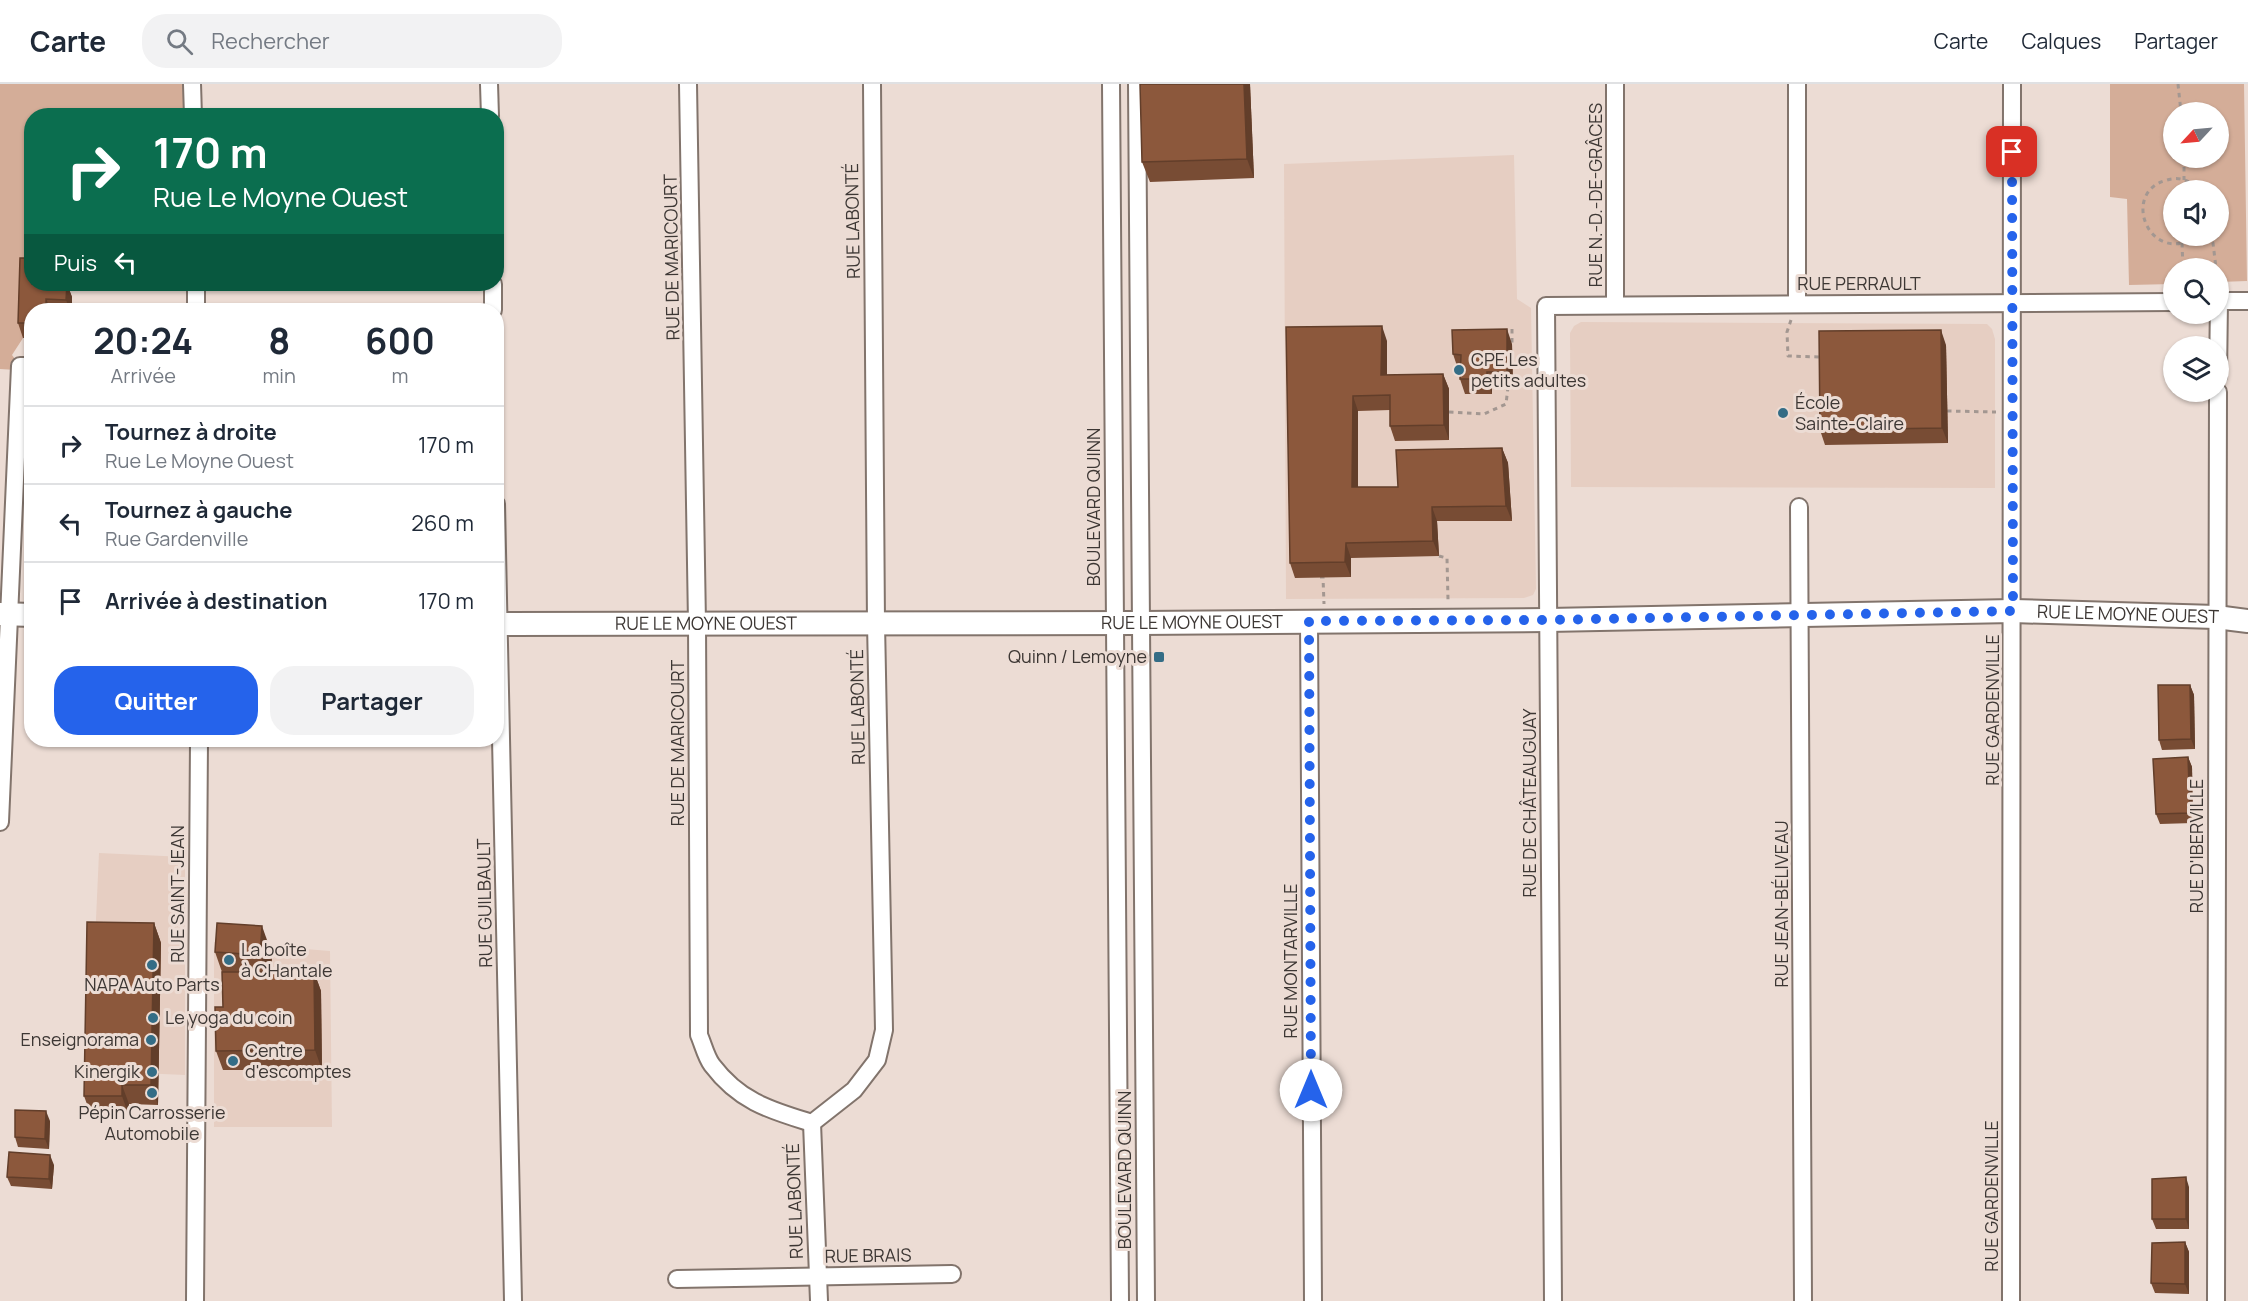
<!DOCTYPE html>
<html lang="fr">
<head>
<meta charset="utf-8">
<style>
	body { margin:0; font-family:Manrope,sans-serif; background:#f2f2f3; color:#1f2937; height:100vh; display:flex; flex-direction:column; font-size:22px; white-space:nowrap }
	* { box-sizing:border-box; margin:0 }
	p { font-size:20px; color:#747a83 }
	.icon { flex:none; width:33px; height:33px; fill:none; stroke:currentColor; stroke-width:2; stroke-linecap:round; stroke-linejoin:round }
	.map { position:relative; flex:1; overflow:hidden }
	.drawer { position:absolute; left:24px; top:219px; width:480px; height:444px; display:flex; flex-direction:column; background:#fff; border-radius:24px; box-shadow:0 2px 4px #0004 }
	.drawer>* { flex:none }
	.guide { position:absolute; left:24px; top:24px; width:480px; height:183px; border-radius:24px; box-shadow:0 2px 4px #0004; background:#0b6e4f; color:#fff; overflow:hidden }
	.needle { width:39px; rotate:244deg }
	.buttons { position:absolute; left:2163px; top:18px; display:grid; gap:12px }
	.buttons a { display:grid; place-items:center; width:66px; height:66px; border-radius:50%; background:#fff; box-shadow:0 2px 4px #0004; font-size:30px }
	.pin { position:absolute; display:grid; place-items:center; width:51px; height:51px; color:#fff; margin:-26px; border-radius:12px; box-shadow:0 3px 9px #0006 }
	.me { position:absolute; width:66px; margin:-33px; rotate:0deg; stroke-linejoin:round; filter:drop-shadow(0 0 4px #0008) }
	.turn { display:flex; align-items:center; gap:21px; height:126px; padding:0 30px; font-size:27px }
	.turn .icon { width:78px; height:78px; stroke-width:2.5 }
	.turn b { display:block; font-size:42px; line-height:51px }
	.then { display:flex; align-items:center; height:57px; padding:0 30px; background:#0003; gap:12px; font-size:22px }
	.eta { display:flex; justify-content:space-evenly; align-items:center; height:102px; text-align:center }
	.eta b { font-size:36px; font-weight:700; line-height:42px }
	.action { display:flex; gap:12px; margin-top:auto; padding:12px 30px }
	.action a { flex:1; height:69px; border-radius:24px; background:#2563eb; color:#fff; font-size:24px; font-weight:700; line-height:69px; text-align:center }
	.action a+a { background:#f2f2f3; color:#1f2937 }
	ul { padding:0; list-style:none }
	li { display:flex; align-items:center; gap:18px; height:78px; padding:0 30px; border-top:2px solid #e0e1e3 }
	li div { flex:1 }
	li b { display:block; font-size:22px }
	li em { font-style:normal }
	header { display:flex; align-items:center; gap:36px; box-sizing:border-box; height:84px; padding:0 30px; background:#fff; border-bottom:2px solid #e0e1e3 }
	header strong { font-size:28px }
	nav { display:flex; gap:33px; margin-inline-start:auto; font-size:21px }
	.search { width:420px; height:54px; background:#f2f2f3; display:flex; align-items:center; gap:15px; box-sizing:border-box; padding:0 21px; border-radius:24px; color:#747a83; font-size:22px }
	.map>svg:first-child { display:block }
	.built { fill:#e6cec2 }
	.green { fill:#d4ad98; fill-rule:evenodd }
	.lines { fill:none; stroke-linecap:round; stroke-linejoin:round }
	.street-casing { stroke:#82746c; stroke-width:20 }
	.secondary-casing { stroke:#82746c; stroke-width:26 }
	.path { stroke:#a39791; stroke-width:3; stroke-dasharray:4.5 4.5; stroke-linecap:butt }
	.street { stroke:#fff; stroke-width:16 }
	.secondary { stroke:#fff; stroke-width:22 }
	.wall { fill:#784c34 }
	.shaded-wall { fill:#623e2a }
	.building { fill:#8c583c; stroke:#623e2a; stroke-width:1.5 }
	.route { stroke:#2563eb; stroke-width:10; stroke-dasharray:0 18 }
	.poi-dot { fill:#346d86; stroke:#ecdcd4; stroke-width:2 }
	.labels { text-anchor:middle; stroke-width:6; stroke-linejoin:round; paint-order:stroke }
	.street-label { font-size:18px; fill:#3d3734; stroke:#ecdcd4 }
	.poi-label { font-size:18px; fill:#3d3734; stroke:#ecdcd4; text-anchor:start }
</style>
</head>
<body>
<header>
<strong>Carte</strong>
<div class="search"><svg class="icon" aria-label="search" viewBox="0 0 24 24"><circle cx="10" cy="10" r="6"/><path d="M15 15l6 6"/></svg>Rechercher</div>
<nav><a>Carte</a><a>Calques</a><a>Partager</a></nav>
</header>
<div class="map">
<svg width="2248" height="1217" viewBox="0 0 2248 1217">
	<rect width="100%" height="100%" fill="#ecdcd4"/>
	<g class="built">
		<path d="M1514,71l3,144 14,9 5,281 -3,6 -9,3 -238,1 -2,-435z"/>
		<path d="M1581,238l406,2 5,5 3,10v149l-424,-1 -1,-154 4,-7z"/>
		<path d="M99,769l86,4v218l-90,-4v-130z"/>
		<path d="M214,858l116,9 2,176h-118z"/>
	</g>
	<g class="green">
		<path d="M0,0h192l1,31 -161,1 -1,157h-6l-2,65 -11,17 8,11 -4,4 -16,-1z"/>
		<path d="M2110,0h134l3,197 -28,1 -1,-14h-44l-1,16 -44,1 -2,-86 -17,-2zM2174,28h44v46h-44zM2174,106h44v46h-44z"/>
	</g>
	<g class="lines">
		<defs>
			<g id="street">
				<path d="M192,0l1,32"/>
				<path d="M489,0l1,32"/>
				<path d="M688,0l9,539 2,412c4,9 7,22 13,30 28,37 58,45 100,58"/>
				<path d="M1111,0l9,1217"/>
				<path d="M1137,0l9,1217"/>
				<path d="M1797,0v220"/>
				<path d="M493,200v26"/>
				<path d="M2218,217h30"/>
				<path d="M1615,221v-221"/>
				<path d="M196,226v-26"/>
				<path d="M2218,292l1,-75"/>
				<path d="M496,420l17,797"/>
				<path d="M1799,423l4,794"/>
				<path d="M1309,537l4,680"/>
				<path d="M0,738l20,-456h12"/>
				<path d="M812,1039l42,-33 23,-30 7,-30 -8,-407 -4,-539"/>
				<path d="M812,1039l7,178"/>
				<path d="M677,1195l275,-5"/>
				<path d="M195,1217l4,-561"/>
				<path d="M1553,1217l-7,-995 628,-4"/>
				<path d="M2011,1217l1,-1217"/>
				<path d="M2216,1217l2,-909"/>
			</g>
			<g id="secondary">
				<path d="M0,530l32,1"/>
				<path id="s1" d="M496,540l645,-1 407,-3 465,-9 203,6 32,4"/>
			</g>
		</defs>
		<use href="#street" class="street-casing"/>
		<use href="#secondary" class="secondary-casing"/>
		<g class="path">
			<path d="M2178,0l3,28"/>
			<path d="M2184,74v22"/>
			<path d="M2197,152c-47,32 -78,-44 -30,-56 13,-4 24,1 33,10"/>
			<path d="M2206,152l7,7 3,25"/>
			<path d="M2182,159l1,25"/>
			<path d="M1791,236l-4,12 1,24 34,1"/>
			<path d="M1512,245v15"/>
			<path d="M1947,327l49,1"/>
			<path d="M1449,328l35,2 22,-10 2,-17"/>
			<path d="M1439,472l8,2 1,42"/>
			<path d="M1320,493h3l1,27"/>
		</g>
		<use href="#street" class="street"/>
		<use href="#secondary" class="secondary"/>
	</g>
	<g class="wall">
		<path d="M1250,0l4,94 -104,4 -8,-20z"/>
		<path d="M32,200h35l5,13v13h-40v28h-9l-5,-15z"/>
		<path d="M1286,243l101,14v34l56,-1 6,15v51l-54,1 -5,-15v-16l-32,1v76h40l104,-39 6,15 4,58h-75l2,35 -88,2v19l-56,1 -5,-15z"/>
		<path d="M1512,260l1,43h-21v7h-27l-5,-15v-10h-2l-5,-15z"/>
		<path d="M1946,261l2,98 -123,2 -5,-15z"/>
		<path d="M2190,601l4,10 1,54 -33,1 -3,-10z"/>
		<path d="M2188,673l4,10 1,56 -33,1 -4,-10z"/>
		<path d="M154,839l7,20 -3,162 -29,-1v12l-38,-1 -7,-19z"/>
		<path d="M215,868l57,2 -1,18h43l7,19 1,79h-99l-7,-19 7,-44 -1,-35z"/>
		<path d="M50,1037l-1,28 -31,-2 -3,-10z"/>
		<path d="M54,1081l-2,24 -41,-3 -4,-9z"/>
		<path d="M2189,1103v42h-33l-4,-10z"/>
		<path d="M2185,1158l4,10v42l-34,-1 -4,-10z"/>
	</g>
	<g class="shaded-wall">
		<path d="M1244,0h6l4,94 -7,-19z"/>
		<path d="M67,200l5,13v13h-2l-4,-10z"/>
		<path d="M46,215l5,11h-5z"/>
		<path d="M1382,242l5,15v49l-6,-15z"/>
		<path d="M1507,245l5,15 1,43 -6,-15z"/>
		<path d="M1941,246l5,15 2,98 -6,-15z"/>
		<path d="M1487,288l5,15v7l-5,-15z"/>
		<path d="M1443,290l6,15v51l-5,-15z"/>
		<path d="M1353,312l5,15v90l-6,-14z"/>
		<path d="M1502,364l6,15 4,58 -6,-15z"/>
		<path d="M1432,423l5,14 2,35 -6,-15z"/>
		<path d="M1346,459l5,15v19l-6,-15z"/>
		<path d="M2190,601l4,10 1,54 -4,-10z"/>
		<path d="M2188,673l4,10 1,56 -3,-10z"/>
		<path d="M154,839l7,20 -3,162 -7,-20z"/>
		<path d="M262,842l10,28 -1,29 -11,-28z"/>
		<path d="M314,888l7,19 1,79 -7,-20z"/>
		<path d="M122,1001l7,19v12l-7,-20z"/>
		<path d="M46,1027l4,10 -1,28 -4,-10z"/>
		<path d="M50,1071l4,10 -2,24 -3,-10z"/>
		<path d="M2186,1093l3,10v42l-3,-10z"/>
		<path d="M2185,1158l4,10v42l-4,-10z"/>
	</g>
	<g class="building">
		<path d="M1140,0h104l3,75 -105,3z"/>
		<path d="M20,174h12v26h35l-1,16 -20,-1v11h-14v13h-14z"/>
		<path d="M1382,242l-1,49 62,-1 1,51 -54,1v-31l-37,1 -1,91h46l-2,-37 106,-2 4,58 -74,1 1,34 -87,2 -1,19 -55,1 -4,-236z"/>
		<path d="M1507,245v43h-20v7h-27l1,-24 -8,-1 -1,-24z"/>
		<path d="M1941,246l1,98 -122,2 -1,-99z"/>
		<path d="M2158,601h32l1,54 -32,1z"/>
		<path d="M2188,673l2,56 -34,1 -3,-55z"/>
		<path d="M87,838l67,1 -3,162h-29v11h-38z"/>
		<path d="M217,839l45,3 -2,29 -45,-3z"/>
		<path d="M222,888h92l1,78 -99,1 -1,-44h8z"/>
		<path d="M15,1026l31,1 -1,28 -30,-2z"/>
		<path d="M9,1068l41,3 -1,24 -42,-2z"/>
		<path d="M2186,1093v42h-34v-40z"/>
		<path d="M2185,1158v42l-34,-1 1,-40z"/>
	</g>
	<g class="lines">
		<path class="route" d="M1311,1006l-2,-469 239,-1 465,-9 -1,-459"/>
	</g>
	<g class="poi-dot">
		<circle cx="1459" cy="286" r="6"/>
		<circle cx="1783" cy="329" r="6"/>
		<rect x="1153" y="567" width="12" height="12" rx="3"/>
		<circle cx="229" cy="876" r="6"/>
		<circle cx="152" cy="881" r="6"/>
		<circle cx="153" cy="934" r="6"/>
		<circle cx="151" cy="956" r="6"/>
		<circle cx="233" cy="977" r="6"/>
		<circle cx="152" cy="988" r="6"/>
		<circle cx="152" cy="1009" r="6"/>
	</g>
	<g class="labels">
		<g class="street-label">
			<text transform="translate(1596 111) rotate(-90)" y="6">RUE N.-D.-DE-GRÂCES</text>
			<text transform="translate(853 137) rotate(-91)" y="6">RUE LABONTÉ</text>
			<text transform="translate(672 173) rotate(-91)" y="6">RUE DE MARICOURT</text>
			<text x="1859" y="206">RUE PERRAULT</text>
			<text transform="translate(1094 423) rotate(-90)" y="6">BOULEVARD QUINN</text>
			<text dy="6" stroke="none"><textPath href="#s1" startOffset="1632">RUE LE MOYNE OUEST</textPath></text>
			<text dy="6" stroke="none"><textPath href="#s1" startOffset="696">RUE LE MOYNE OUEST</textPath></text>
			<text dy="6" stroke="none"><textPath href="#s1" startOffset="210">RUE LE MOYNE OUEST</textPath></text>
			<text transform="translate(858 623) rotate(-91)" y="6">RUE LABONTÉ</text>
			<text transform="translate(1993 626) rotate(-90)" y="6">RUE GARDENVILLE</text>
			<text transform="translate(678 659) rotate(-90)" y="6">RUE DE MARICOURT</text>
			<text transform="translate(1530 719) rotate(-90)" y="6">RUE DE CHÂTEAUGUAY</text>
			<text transform="translate(2197 762) rotate(-90)" y="6">RUE D'IBERVILLE</text>
			<text transform="translate(178 810) rotate(-90)" y="6">RUE SAINT-JEAN</text>
			<text transform="translate(485 819) rotate(-91)" y="6">RUE GUILBAULT</text>
			<text transform="translate(1782 820) rotate(-90)" y="6">RUE JEAN-BÉLIVEAU</text>
			<text transform="translate(1291 877) rotate(-90)" y="6">RUE MONTARVILLE</text>
			<text transform="translate(1125 1086) rotate(-90)" y="6">BOULEVARD QUINN</text>
			<text transform="translate(1992 1112) rotate(-90)" y="6">RUE GARDENVILLE</text>
			<text transform="translate(795 1117) rotate(-92)" y="6">RUE LABONTÉ</text>
			<text transform="translate(868 1172) rotate(-1)" y="6">RUE BRAIS</text>
		</g>
		<g class="poi-label">
			<text x="1471" y="282">CPE Les<tspan x="1471" dy="21">petits adultes</tspan></text>
			<text x="1795" y="325">École<tspan x="1795" dy="21">Sainte-Claire</tspan></text>
			<text x="1147" y="579" text-anchor="end">Quinn / Lemoyne</text>
			<text x="241" y="872">La boîte<tspan x="241" dy="21">à CHantale</tspan></text>
			<text x="152" y="907" text-anchor="middle">NAPA Auto Parts</text>
			<text x="165" y="940">Le yoga du coin</text>
			<text x="139" y="962" text-anchor="end">Enseignorama</text>
			<text x="245" y="973">Centre<tspan x="245" dy="21">d'escomptes</tspan></text>
			<text x="140" y="994" text-anchor="end">Kinergik</text>
			<text x="152" y="1035" text-anchor="middle">Pépin Carrosserie<tspan x="152" dy="21">Automobile</tspan></text>
		</g>
	</g>
</svg>
<div class="buttons">
<a><svg class="needle" viewBox="-14 -14 28 28"><path d="M0-13l5 13h-10z" fill="#e53935"/><path d="M0 13l5-13h-10z" fill="#747a83"/></svg></a>
<a><svg class="icon" aria-label="sound" viewBox="0 0 24 24"><path d="M4 9h4l5-4v14l-5-4H4zM17 9q2 3 0 6"/></svg></a>
<a><svg class="icon" aria-label="search" viewBox="0 0 24 24"><circle cx="10" cy="10" r="6"/><path d="M15 15l6 6"/></svg></a>
<a><svg class="icon" aria-label="layers" viewBox="0 0 24 24"><path d="M12 4l9 5-9 5-9-5zM3 14l9 5 9-5"/></svg></a>
</div>
<div class="pin" style="left:2012px;top:68px;background:#d93025"><svg class="icon" aria-label="arrive" viewBox="0 0 24 24"><path d="M6 21V4h12l-3 4 3 4H6"/></svg></div>
<svg class="me" style="left:1311px;top:1006px" viewBox="-20 -20 40 40"><circle r="19" fill="#fff"/><path d="M0-13L10 11 0 6-10 11z" fill="#2563eb"/></svg>
<div class="guide">
<div class="turn"><svg class="icon" aria-label="right" viewBox="0 0 24 24"><path d="M7 20v-9h11M14 6l5 5-5 5"/></svg><div><b>170 m</b>Rue Le Moyne Ouest</div></div>
<div class="then">Puis<svg class="icon" aria-label="left" viewBox="0 0 24 24"><path d="M17 20v-9H6M10 6l-5 5 5 5"/></svg></div>
</div>
<section class="drawer">
<div class="eta">
<div><b>20:24</b><p>Arrivée</p></div>
<div><b>8</b><p>min</p></div>
<div><b>600</b><p>m</p></div>
</div>
<ul>
<li><svg class="icon" aria-label="right" viewBox="0 0 24 24"><path d="M7 20v-9h11M14 6l5 5-5 5"/></svg><div><b>Tournez à droite</b><p>Rue Le Moyne Ouest</p></div><em>170 m</em></li>
<li><svg class="icon" aria-label="left" viewBox="0 0 24 24"><path d="M17 20v-9H6M10 6l-5 5 5 5"/></svg><div><b>Tournez à gauche</b><p>Rue Gardenville</p></div><em>260 m</em></li>
<li><svg class="icon" aria-label="arrive" viewBox="0 0 24 24"><path d="M6 21V4h12l-3 4 3 4H6"/></svg><div><b>Arrivée à destination</b></div><em>170 m</em></li>
</ul>
<div class="action"><a>Quitter</a><a>Partager</a></div>
</section>
</div>
</body>
</html>
